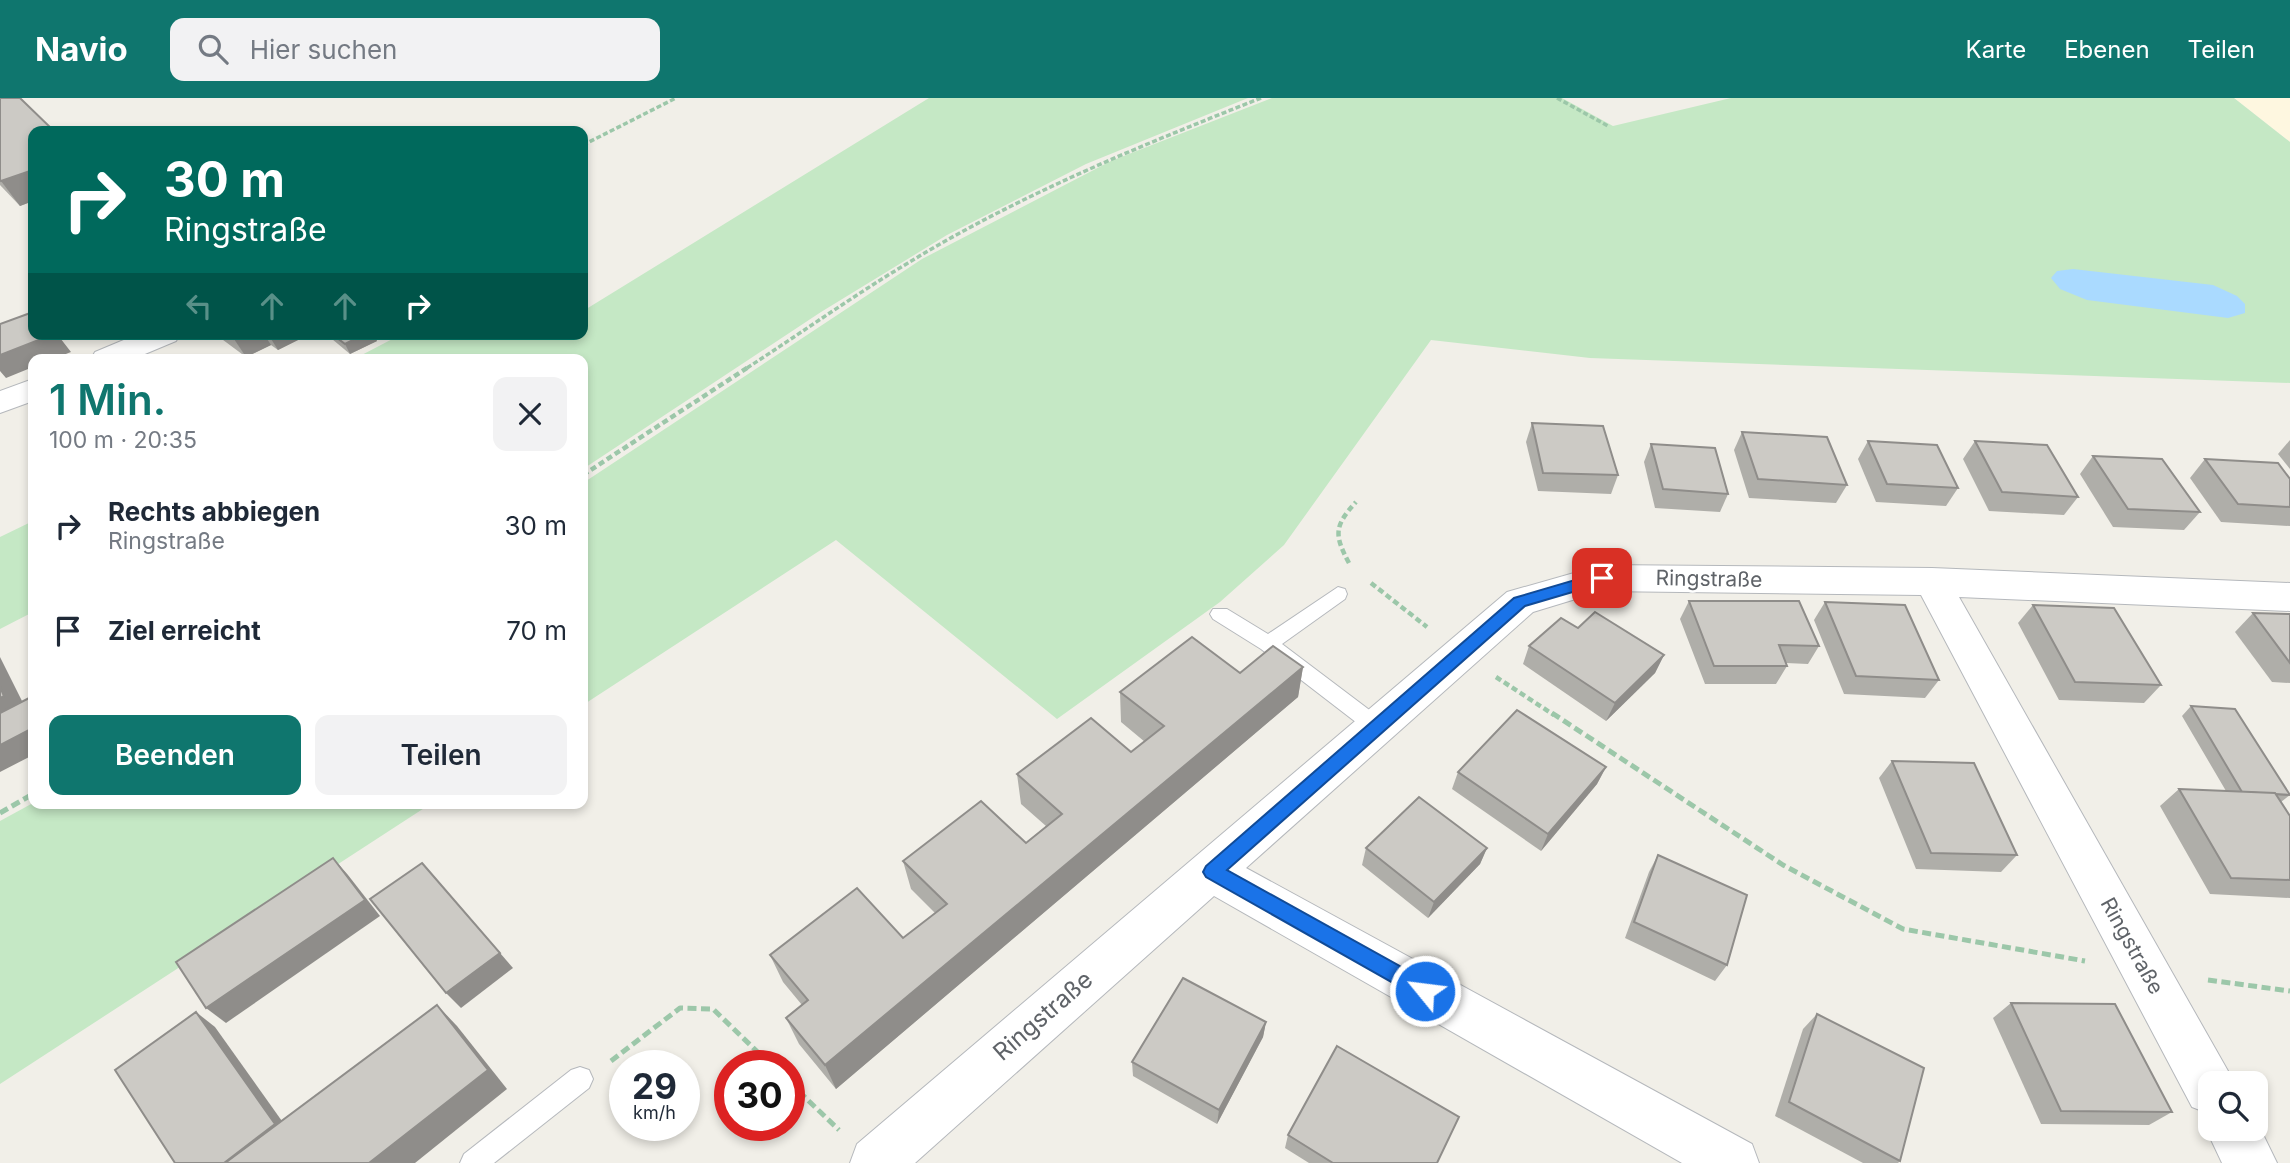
<!DOCTYPE html>
<html lang="de">
<head>
<meta charset="utf-8">
<style>
	body { margin:0; font-family:Inter,sans-serif; background:#f2f2f3; color:#1f2937; height:100vh; display:flex; flex-direction:column; font-size:26px; white-space:nowrap }
	* { box-sizing:border-box; margin:0 }
	p { font-size:23px; color:#747a83 }
	.icon { flex:none; width:38px; height:38px; fill:none; stroke:currentColor; stroke-width:2; stroke-linecap:round; stroke-linejoin:round }
	.map { position:relative; flex:1; overflow:hidden }
	.sheet { position:absolute; left:28px; top:256px; width:560px; height:455px; display:flex; flex-direction:column; background:#fff; border-radius:14px; box-shadow:0 4px 10px #0003 }
	.sheet>* { flex:none }
	.guide { position:absolute; left:28px; top:28px; width:560px; height:214px; border-radius:14px; box-shadow:0 4px 10px #0003; background:#00695c; color:#fff; overflow:hidden }
	.tools { position:absolute; left:2198px; top:973px; display:grid; gap:14px }
	.tools a { display:grid; place-items:center; width:70px; height:70px; border-radius:14px; background:#fff; box-shadow:0 4px 10px #0003; font-size:35px }
	.speed { position:absolute; left:609px; top:952px; display:flex; gap:14px; font-size:35px; font-weight:700; text-align:center }
	.speed>* { display:grid; place-content:center; width:91px; height:91px; border-radius:50%; background:#fff; box-shadow:0 4px 10px #0003; line-height:1 }
	.speed small { font-size:18px; font-weight:400 }
	.speed .limit { border:10px solid #d22; background:#fff; color:#111 }
	.pin { position:absolute; display:grid; place-items:center; width:60px; height:60px; color:#fff; margin:-30px; border-radius:14px; box-shadow:0 4px 10px #0006 }
	.me { position:absolute; width:77px; margin:-38px; rotate:299deg; stroke-linejoin:round; filter:drop-shadow(0 0 5px #0008) }
	.turn { display:flex; align-items:center; gap:24px; height:147px; padding:0 21px; font-size:32px }
	.turn .icon { width:91px; height:91px; stroke-width:2.5 }
	.turn b { display:block; font-size:49px; line-height:60px }
	.lanes { display:flex; align-items:center; height:66px; padding:0 21px; background:#0003; justify-content:center; gap:35px; direction:ltr }
	.lanes .off { opacity:.35 }
	.round { display:grid; place-items:center; flex:none; width:74px; height:74px; border-radius:14px; background:#f2f2f3 }
	.summary { display:flex; align-items:center; justify-content:space-between; height:119px; padding:0 21px }
	h1 { font-size:42px; font-weight:600; line-height:52px; color:#0f766e }
	.button { display:flex; gap:14px; margin-top:auto; padding:14px 21px }
	.button a { flex:1; height:80px; border-radius:14px; background:#0f766e; color:#fff; font-size:28px; font-weight:600; line-height:80px; text-align:center }
	.button a+a { background:#f2f2f3; color:#1f2937 }
	ul { padding:0; list-style:none }
	li { display:flex; align-items:center; gap:21px; height:105px; padding:0 21px }
	li div { flex:1 }
	li b { display:block; font-size:26px }
	li em { font-style:normal }
	header { display:flex; align-items:center; gap:42px; box-sizing:border-box; height:98px; padding:0 35px; background:#0f766e; color:#fff }
	header strong { font-size:33px }
	nav { display:flex; gap:38px; margin-inline-start:auto; font-size:24px }
	.search { width:490px; height:63px; background:#f2f2f3; display:flex; align-items:center; gap:18px; box-sizing:border-box; padding:0 24px; border-radius:14px; color:#747a83; font-size:26px }
	.map>svg:first-child { display:block }
	.commercial { fill:#fef7e0 }
	.green { fill:#c5e8c5 }
	.water { fill:#aadaff }
	.lines { fill:none; stroke-linecap:round; stroke-linejoin:round }
	.lane-casing { stroke:#b5b8bc; stroke-width:2 }
	.street-casing { stroke:#b5b8bc; stroke-width:2 }
	.path-far2 { stroke:#9cc7a9; stroke-width:3.5; stroke-dasharray:5 2.5; stroke-linecap:butt }
	.path-far1 { stroke:#9cc7a9; stroke-width:4.5; stroke-dasharray:6 3.5; stroke-linecap:butt }
	.path { stroke:#9cc7a9; stroke-width:5; stroke-dasharray:9 4.5; stroke-linecap:butt }
	.lane { fill:#fff; fill-rule:evenodd }
	.street { fill:#fff; fill-rule:evenodd }
	.wall { fill:#afaea9 }
	.shaded-wall { fill:#8f8d8a }
	.building { fill:#cccac5; stroke:#8f8d8a; stroke-width:2 }
	.route { fill:#1a73e8; stroke:#114b97; stroke-width:2 }
	.labels { text-anchor:middle; stroke-width:5; stroke-linejoin:round; paint-order:stroke }
	.street-label { font-size:21px; fill:#5f6368; stroke:#fff }
	.near-street-label { font-size:24px; fill:#5f6368; stroke:#fff }
</style>
</head>
<body>
<header>
<strong>Navio</strong>
<div class="search"><svg class="icon" aria-label="search" viewBox="0 0 24 24"><circle cx="10" cy="10" r="6"/><path d="M15 15l6 6"/></svg>Hier suchen</div>
<nav><a>Karte</a><a>Ebenen</a><a>Teilen</a></nav>
</header>
<div class="map">
<svg width="2290" height="1065" viewBox="0 0 2290 1065">
	<rect width="100%" height="100%" fill="#f1efe8"/>
	<path class="commercial" d="M2234,0h56v44z"/>
	<g class="green">
		<path d="M929,0h319l-162,66 -139,71 -126,77 -238,157v-110h-229l48,-25h181v-23z"/>
		<path d="M1272,0h290l51,28 118,-28h503l56,44v241l-700,-25 -159,-18 -147,205 -64,57 -163,117 -221,-179 -253,165v-222l339,-224 189,-98z"/>
		<path d="M33,423v91l-33,17v-92z"/>
		<path d="M33,705h399l-432,281v-263z"/>
	</g>
	<path class="water" d="M2073,171l140,16 24,11 8,8v9l-17,5 -141,-18 -27,-11 -9,-11 6,-7z"/>
	<g class="lines">
		<defs>
			<g id="lane">
				<path d="M1338,489l7,2 2,5 -2,5 -63,45 102,77 3,6 -3,6 -7,2 -7,-2 -109,-84 -48,-30 -3,-5 3,-5h14l41,25z"/>
				<path d="M580,969l9,3 4,9 -4,9 -95,75h-34l4,-9 107,-84z"/>
			</g>
			<g id="street">
				<path d="M138,236h42l-4,7 -43,18h-42l4,-7z"/>
				<path d="M33,281v22l-33,12v-22z"/>
				<path d="M1602,467l330,3 358,15v28l-331,-14 269,474 5,12h-23v31l-18,-7 -271,-512 -319,-4 -69,21 -287,256 506,276 7,19h-77l-468,-267 -299,267h-65l7,-19 650,-552z"/>
				<path d="M2210,1021v10h46v-9l21,43h-55l-16,-34z"/>
			</g>
		</defs>
		<use href="#lane" class="lane-casing"/>
		<use href="#street" class="street-casing"/>
		<g class="path-far2">
			<path d="M1557,0l51,28"/>
			<path d="M583,47l93,-47"/>
			<path d="M747,270c54,-35 106,-72 161,-105 111,-68 232,-117 353,-165"/>
		</g>
		<g class="path-far1">
			<path d="M583,377l167,-109"/>
			<path d="M1349,465c-15,-28 -15,-37 7,-61"/>
			<path d="M1371,485l56,44"/>
			<path d="M1496,579l58,38"/>
		</g>
		<g class="path">
			<path d="M1552,615l231,152 120,64 182,32"/>
			<path d="M0,715l33,-19"/>
			<path d="M2208,882l82,11"/>
			<path d="M611,963l69,-53 33,1 59,57"/>
			<path d="M789,984l50,48"/>
		</g>
		<use href="#lane" class="lane"/>
		<use href="#street" class="street"/>
	</g>
	<g class="wall">
		<path d="M0,0l33,33v70l-13,5 -20,-21z"/>
		<path d="M215,236h90l1,2 -28,14 -7,-5 -25,12z"/>
		<path d="M326,236h47l4,7 -27,13z"/>
		<path d="M1532,325l86,52 -7,19 -73,-3 -12,-49z"/>
		<path d="M1742,334l105,53 -11,18 -87,-5 -15,-48z"/>
		<path d="M2290,342v29l-12,-15z"/>
		<path d="M1868,343l90,47 -12,18 -70,-4 -18,-43z"/>
		<path d="M1975,343l103,56 -14,18 -75,-4 -26,-52z"/>
		<path d="M1651,346l77,50 -8,18 -65,-4 -11,-46z"/>
		<path d="M2093,358l107,56 -16,18 -71,-3 -33,-53z"/>
		<path d="M2205,361l85,20v47l-69,-4 -31,-44z"/>
		<path d="M1689,503l130,45 -11,18 -22,-1 1,3 -11,18h-71l-25,-65z"/>
		<path d="M1825,504l114,78 -14,18 -81,-4 -30,-74z"/>
		<path d="M2033,507l128,80 -17,18 -85,-3 -41,-77z"/>
		<path d="M2253,515l37,1v69l-18,-1 -37,-50z"/>
		<path d="M1578,530l86,27 -9,18 -49,48 -83,-57 6,-18z"/>
		<path d="M1303,569l-5,30 -462,392 -37,-45 -13,-26 16,-13 -19,-23 -13,-27 133,-17 32,-25 -24,-24 -8,-28 123,-18 20,-17 -25,-22 -4,-30 114,-22 14,-10 -24,-20 -1,-30 120,-19z"/>
		<path d="M2191,608l99,89 -9,7 9,14v82l-80,-4 -50,-88 19,-17 47,2 -44,-75z"/>
		<path d="M1892,663l125,94 -16,17 -85,-3 -37,-91z"/>
		<path d="M1606,669l-9,17 -56,67 -89,-62 6,-17z"/>
		<path d="M1366,750h121l-7,16 -52,54 -66,-53z"/>
		<path d="M1658,757l69,110 -12,16 -90,-43 24,-66z"/>
		<path d="M2011,905l161,109 -23,13 -108,-1 -48,-106z"/>
		<path d="M1817,916l83,147 -2,2h-35l-88,-47 28,-87z"/>
		<path d="M1266,924l-3,15 -46,87 -84,-48 -1,-14z"/>
		<path d="M1288,1037l149,28h-128l-24,-15z"/>
	</g>
	<g class="shaded-wall">
		<path d="M33,72v31l-13,5 -19,-25z"/>
		<path d="M54,236h3l14,18 -18,7h-20v8l-27,11 -6,-7v-16z"/>
		<path d="M243,236h21l7,11 -25,12 -12,-18z"/>
		<path d="M268,236h37l1,2 -28,14z"/>
		<path d="M365,236h8l4,7 -27,13 -5,-10z"/>
		<path d="M1664,557l-9,18 -49,48 9,-18z"/>
		<path d="M0,559l32,64 -32,16z"/>
		<path d="M1303,569l-5,30 -462,392 -11,-24z"/>
		<path d="M33,630v27l-33,17v-27z"/>
		<path d="M1606,669l-9,17 -56,67 7,-17z"/>
		<path d="M1487,750l-7,16 -52,54 6,-16z"/>
		<path d="M333,760l15,17 32,41 -154,107 -20,-15z"/>
		<path d="M500,855l13,15 -52,40 -15,-15z"/>
		<path d="M437,907l20,21 50,63 -92,74h-46z"/>
		<path d="M196,914l19,15 79,111 -33,25z"/>
		<path d="M1266,924l-3,15 -46,87 2,-14z"/>
	</g>
	<g class="building">
		<path d="M0,0h20l34,33h-21v39l-32,11 -1,-1z"/>
		<path d="M33,214v22h21l-54,21v-31z"/>
		<path d="M228,236h15l-9,5z"/>
		<path d="M332,236h33l-20,10z"/>
		<path d="M1532,325l71,3 15,49 -75,-2z"/>
		<path d="M1742,334l85,5 20,48 -89,-6z"/>
		<path d="M1868,343l69,4 21,43 -71,-4z"/>
		<path d="M1975,343l72,4 31,52 -76,-5z"/>
		<path d="M1651,346l64,4 13,46 -65,-5z"/>
		<path d="M2093,358l69,3 38,53 -72,-3z"/>
		<path d="M2205,361l73,4 12,16v28l-52,-3z"/>
		<path d="M1689,503h110l20,45 -40,-1 8,21h-73z"/>
		<path d="M1825,504l80,3 34,75 -83,-4z"/>
		<path d="M2033,507l81,3 47,77 -86,-3z"/>
		<path d="M1595,514l69,43 -49,48 -86,-57 32,-28 17,10z"/>
		<path d="M2253,515l37,1v49z"/>
		<path d="M1192,539l48,36 33,-27 30,21 -478,398 -39,-47 22,-18 -38,-45 87,-67 46,50 44,-34 -44,-43 78,-60 45,42 36,-29 -45,-40 74,-56 40,34 33,-26 -44,-34z"/>
		<path d="M0,589l4,9 -4,2z"/>
		<path d="M33,598v32l-33,17v-32z"/>
		<path d="M2191,608l44,3 55,86 -48,-3z"/>
		<path d="M1517,612l89,57 -58,67 -90,-62z"/>
		<path d="M1892,663l82,2 43,92 -86,-2z"/>
		<path d="M2179,691l96,4 15,23v64l-59,-2z"/>
		<path d="M1419,699l68,51 -53,54 -68,-54z"/>
		<path d="M1658,757l89,40 -20,70 -93,-43z"/>
		<path d="M333,760l32,42 -159,108 -30,-46z"/>
		<path d="M422,765l78,90 -54,40 -76,-94z"/>
		<path d="M1183,880l83,44 -47,88 -87,-48z"/>
		<path d="M2011,905l104,1 57,108 -111,-1z"/>
		<path d="M437,907l51,65 -119,93h-144z"/>
		<path d="M196,914l79,112 -51,39h-49l-60,-93z"/>
		<path d="M1817,916l107,54 -24,93 -111,-59z"/>
		<path d="M1337,948l122,71 -22,46h-104l-45,-28z"/>
	</g>
	<path class="route" d="M1602,474l7,6 -2,4 -82,24 -298,264 205,114 3,7 -3,6 -7,3 -7,-3 -212,-120 -3,-5 3,-6 308,-268z"/>
	<g class="labels">
		<g class="street-label">
			<text transform="translate(1709 481) rotate(1)" y="7">Ringstraße</text>
			<text transform="translate(2132 848) rotate(61)" y="7">Ringstraße</text>
		</g>
		<g class="near-street-label">
			<text transform="translate(1043 918) rotate(-41)" y="8">Ringstraße</text>
		</g>
	</g>
</svg>
<div class="tools">
<a><svg class="icon" aria-label="search" viewBox="0 0 24 24"><circle cx="10" cy="10" r="6"/><path d="M15 15l6 6"/></svg></a>
</div>
<div class="speed"><div>29<small>km/h</small></div><div class="limit">30</div></div>
<div class="pin" style="left:1602px;top:480px;background:#d93025"><svg class="icon" aria-label="arrive" viewBox="0 0 24 24"><path d="M6 21V4h12l-3 4 3 4H6"/></svg></div>
<svg class="me" style="left:1425px;top:893px" viewBox="-20 -20 40 40"><circle r="17" fill="#1a73e8" stroke="#fff" stroke-width="3"/><path d="M0-11L8 9 0 5-8 9z" fill="#fff"/></svg>
<div class="guide">
<div class="turn"><svg class="icon" aria-label="right" viewBox="0 0 24 24"><path d="M7 20v-9h11M14 6l5 5-5 5"/></svg><div><b>30 m</b>Ringstraße</div></div>
<div class="lanes"><svg class="icon off" aria-label="left" viewBox="0 0 24 24"><path d="M17 20v-9H6M10 6l-5 5 5 5"/></svg><svg class="icon off" aria-label="ahead" viewBox="0 0 24 24"><path d="M12 20V5M6 11l6-6 6 6"/></svg><svg class="icon off" aria-label="ahead" viewBox="0 0 24 24"><path d="M12 20V5M6 11l6-6 6 6"/></svg><svg class="icon" aria-label="right" viewBox="0 0 24 24"><path d="M7 20v-9h11M14 6l5 5-5 5"/></svg></div>
</div>
<section class="sheet">
<div class="summary"><div><h1>1 Min.</h1><p>100 m · 20:35</p></div><a class="round"><svg class="icon" aria-label="close" viewBox="0 0 24 24"><path d="M6 6l12 12M18 6L6 18"/></svg></a></div>
<ul>
<li><svg class="icon" aria-label="right" viewBox="0 0 24 24"><path d="M7 20v-9h11M14 6l5 5-5 5"/></svg><div><b>Rechts abbiegen</b><p>Ringstraße</p></div><em>30 m</em></li>
<li><svg class="icon" aria-label="arrive" viewBox="0 0 24 24"><path d="M6 21V4h12l-3 4 3 4H6"/></svg><div><b>Ziel erreicht</b></div><em>70 m</em></li>
</ul>
<div class="button"><a>Beenden</a><a>Teilen</a></div>
</section>
</div>
</body>
</html>
